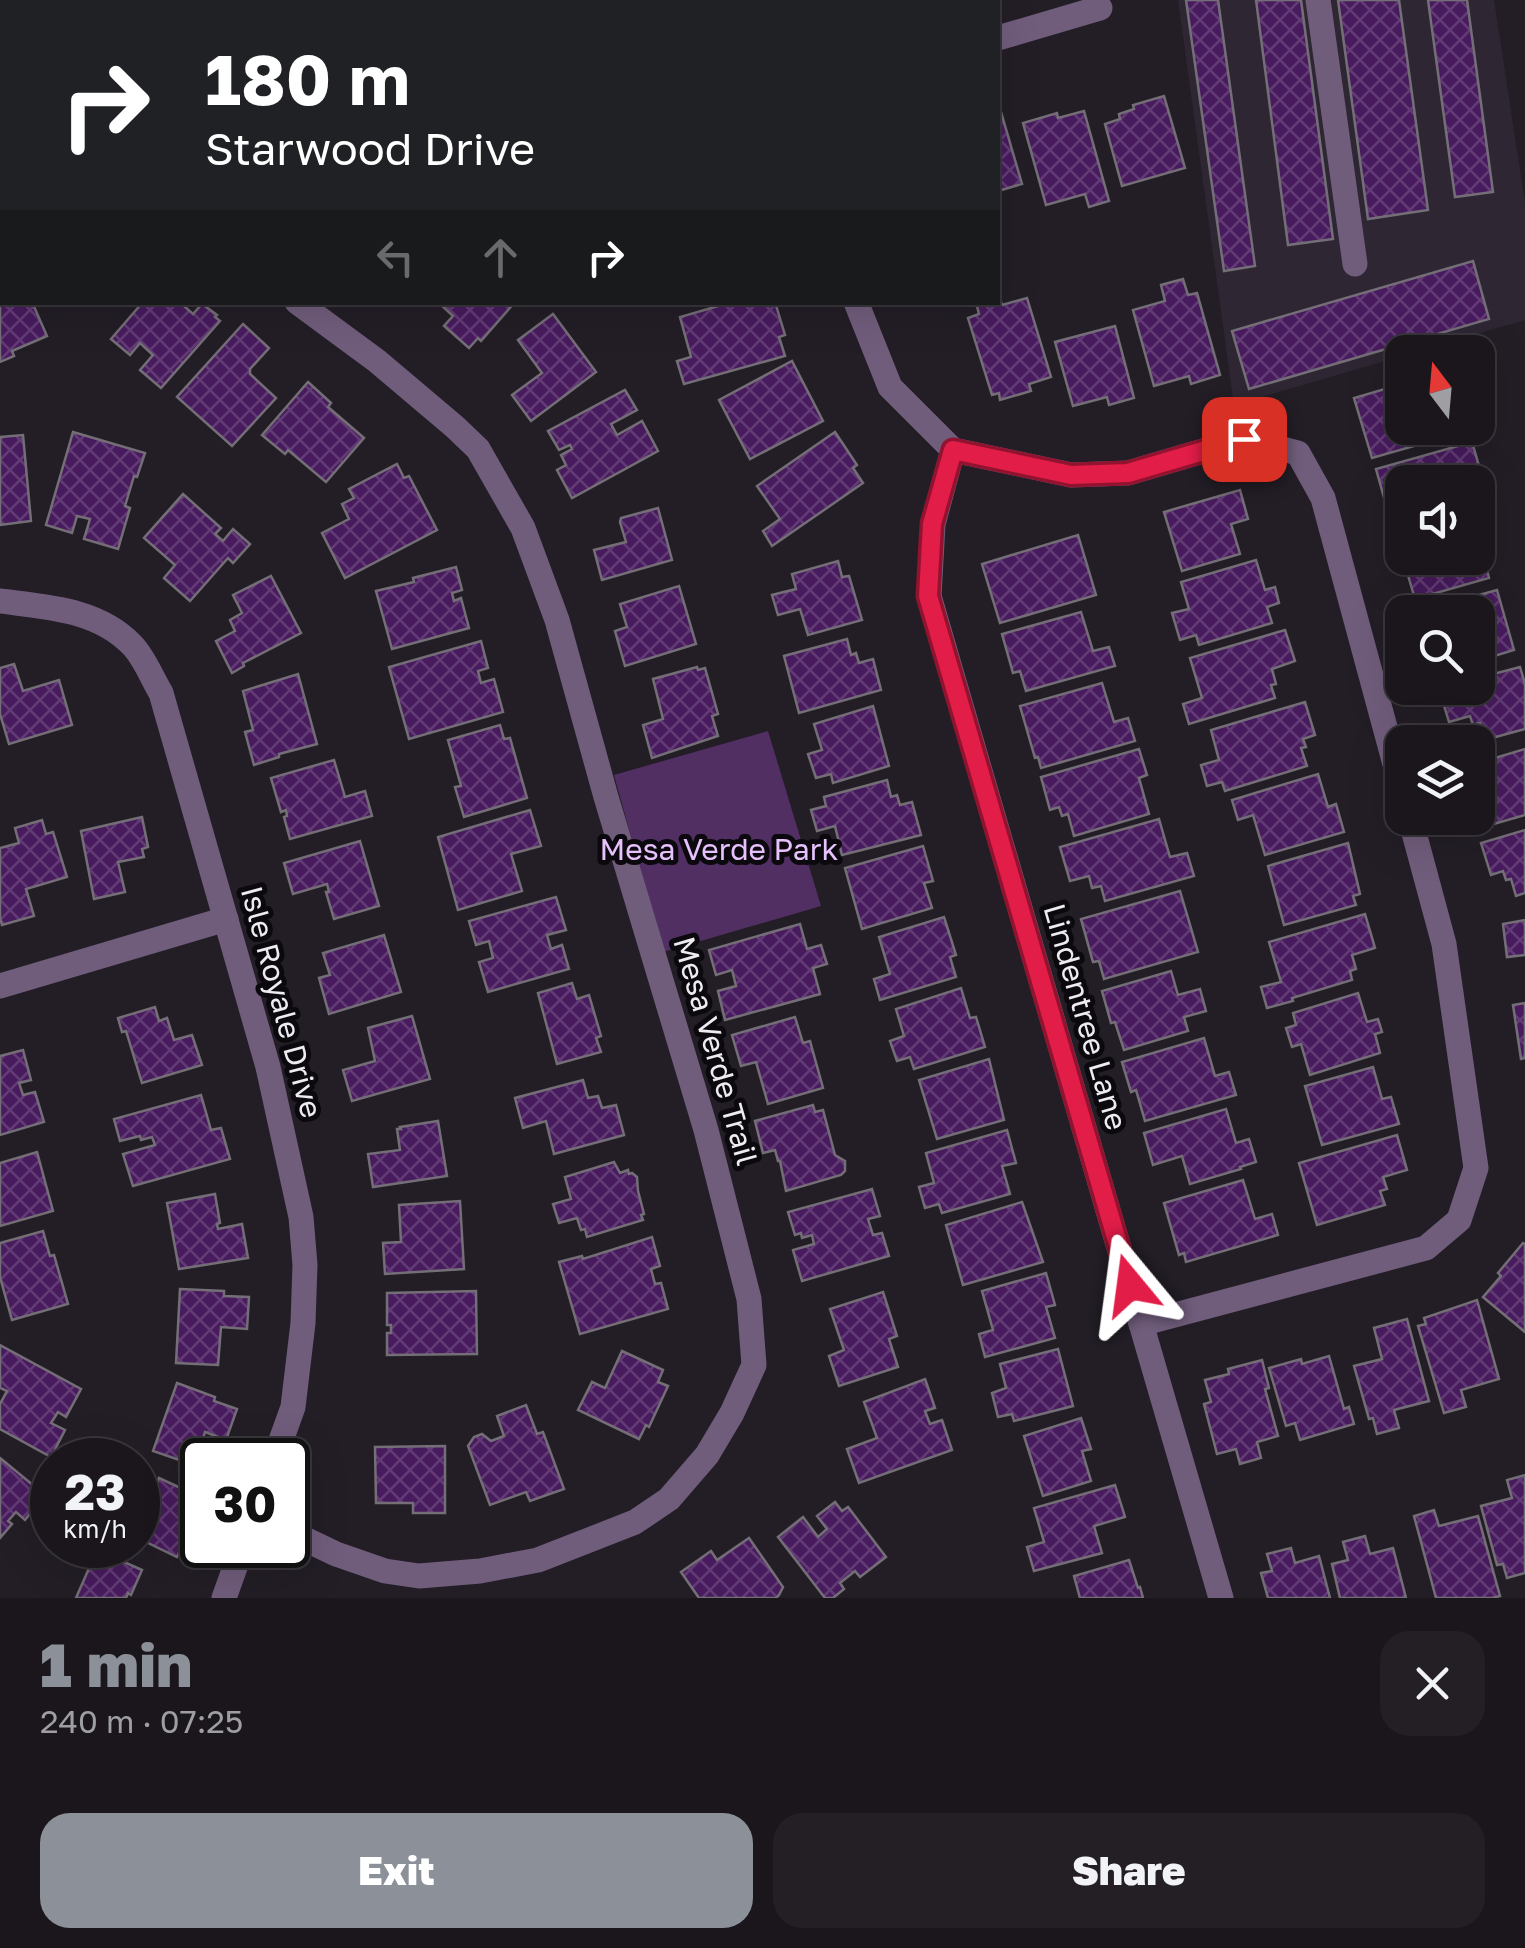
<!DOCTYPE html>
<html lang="en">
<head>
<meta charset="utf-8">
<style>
	body { margin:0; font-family:"Golos Text",sans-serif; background:#231f25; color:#f1f3f6; height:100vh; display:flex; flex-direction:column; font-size:38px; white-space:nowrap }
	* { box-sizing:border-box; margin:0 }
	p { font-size:32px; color:#9f9fa3 }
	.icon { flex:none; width:55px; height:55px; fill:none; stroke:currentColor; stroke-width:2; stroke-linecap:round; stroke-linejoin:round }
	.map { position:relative; height:1598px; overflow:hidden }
	.panel { display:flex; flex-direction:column; background:#1a161c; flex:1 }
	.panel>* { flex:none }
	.guide { position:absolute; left:0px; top:0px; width:1000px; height:305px; box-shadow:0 10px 40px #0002,0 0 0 2px #38353b; background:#202124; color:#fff; overflow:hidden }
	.needle { width:65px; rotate:344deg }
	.tools { position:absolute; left:1385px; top:335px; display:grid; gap:20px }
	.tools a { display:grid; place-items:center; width:110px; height:110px; border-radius:20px; background:#1a161c; box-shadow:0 10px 40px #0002,0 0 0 2px #38353b; font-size:50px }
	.speed { position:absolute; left:30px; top:1438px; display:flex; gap:20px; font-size:50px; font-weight:700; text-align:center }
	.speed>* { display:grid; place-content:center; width:130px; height:130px; border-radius:50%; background:#1a161c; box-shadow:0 10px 40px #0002,0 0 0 2px #38353b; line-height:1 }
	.speed small { font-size:25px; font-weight:400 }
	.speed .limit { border:5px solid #111; border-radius:15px; background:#fff; color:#111 }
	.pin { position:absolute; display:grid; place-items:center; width:85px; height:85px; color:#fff; margin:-42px; border-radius:20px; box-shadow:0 5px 15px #0006 }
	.me { position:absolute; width:110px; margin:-55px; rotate:344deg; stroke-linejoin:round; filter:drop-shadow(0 0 8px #0008) }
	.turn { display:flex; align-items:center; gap:35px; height:210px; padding:0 40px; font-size:45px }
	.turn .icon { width:130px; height:130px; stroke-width:2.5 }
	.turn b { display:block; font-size:70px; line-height:85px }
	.lanes { display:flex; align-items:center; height:95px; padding:0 40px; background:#0003; justify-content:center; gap:50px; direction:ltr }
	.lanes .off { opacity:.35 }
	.round { display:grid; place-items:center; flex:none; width:105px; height:105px; border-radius:30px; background:#231f25 }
	.headline { display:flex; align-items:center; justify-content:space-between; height:170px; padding:0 40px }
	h1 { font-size:60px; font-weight:800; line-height:75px; color:#8c9099 }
	.cta { display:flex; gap:20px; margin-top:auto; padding:20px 40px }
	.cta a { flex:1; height:115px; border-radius:30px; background:#8c9099; color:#fff; font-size:40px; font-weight:800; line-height:115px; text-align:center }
	.cta a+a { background:#231f25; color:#f1f3f6 }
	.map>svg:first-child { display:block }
	.built { fill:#2e2733 }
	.park { fill:#512f63 }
	.building { fill:url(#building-cross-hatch); stroke:#746e77; stroke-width:2.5 }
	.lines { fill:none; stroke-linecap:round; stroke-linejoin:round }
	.minor { stroke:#705d7c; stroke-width:25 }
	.route-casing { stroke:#92132f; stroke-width:25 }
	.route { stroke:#e11d48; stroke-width:18 }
	.labels { text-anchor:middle; stroke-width:10; stroke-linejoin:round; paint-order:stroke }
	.park-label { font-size:30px; fill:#e6c1fc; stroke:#0b090d }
	.street-label { font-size:30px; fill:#efecf1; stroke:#0b090d }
</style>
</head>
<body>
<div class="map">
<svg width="1525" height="1598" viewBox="0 0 1525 1598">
	<defs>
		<pattern id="building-cross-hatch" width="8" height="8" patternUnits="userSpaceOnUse" patternTransform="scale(2.5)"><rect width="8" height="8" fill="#481b5e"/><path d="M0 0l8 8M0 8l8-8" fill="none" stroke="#633c76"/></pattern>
	</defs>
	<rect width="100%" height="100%" fill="#231e26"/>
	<path class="built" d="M1178,0h316l31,203v117l-111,32h-12v4l-168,49z"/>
	<path class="park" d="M768,731l53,175 -158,46 -49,-177z"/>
	<g class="building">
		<path d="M1186,0h32l37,266 -31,5z"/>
		<path d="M1256,0h45l32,239 -45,6z"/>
		<path d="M1338,0h61l29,210 -60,9z"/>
		<path d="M1428,0h39l26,192 -38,5z"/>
		<path d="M1164,96l21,72 -63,18 -17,-62 15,-5 -1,-5 15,-5 -1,-4z"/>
		<path d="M999,105l23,79 -24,7v-85z"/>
		<path d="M1084,111l25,90 -20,6 -4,-13 -39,11 -23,-82 34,-10 1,5z"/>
		<path d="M2,256v46h30l15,34 -35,15 2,5 -14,6v-105z"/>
		<path d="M1473,261l16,58 -240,70 -17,-58z"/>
		<path d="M1183,279l5,16 9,-2 23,82 -29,9 -2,-8 -35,10 -21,-76 32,-9 -4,-16z"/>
		<path d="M998,293l4,12 25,-7 24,79 -22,7 2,7 -31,9 -1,-7 -7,2 -24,-77 11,-4 -3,-12h22z"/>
		<path d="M143,302h44l-3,4 9,8 9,-10 15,11 -2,2 5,4 -59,67 -21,-18 13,-15 -13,-12 -10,12 -19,-16z"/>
		<path d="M438,302h77l-34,39 -3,-3 -9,10 -25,-22 9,-10z"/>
		<path d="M732,302h43l10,33 -6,2 6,19 -101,28 -7,-23 14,-4 -11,-40z"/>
		<path d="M553,314l43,58 -65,49 -19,-26 30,-22 -24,-33z"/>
		<path d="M243,324l26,24 -19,21v5l26,24 -44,48 -55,-49z"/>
		<path d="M1115,326l19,72 -25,7 -2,-8 -34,9 -18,-64z"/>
		<path d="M792,361l31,60 -73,38 -31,-59z"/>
		<path d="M308,382l23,21 -3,4 36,31 -38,44 -38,-32 -3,4 -23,-19z"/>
		<path d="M1402,384v44h64l1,3 -95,27 -18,-60z"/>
		<path d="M625,390l12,20 -26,14 6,11 25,-14 16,30 -86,47 -15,-28 9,-5 -5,-10 11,-6 -2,-4 -11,5 -11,-19z"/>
		<path d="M73,432l72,21 -8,24 -3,-1 -9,30 5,2 -12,41 -34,-10 6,-20 -13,-3 -5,17 -26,-8z"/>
		<path d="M835,432l22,33 -4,3 10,15 -91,63 -9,-15 17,-12 -23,-33z"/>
		<path d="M23,435l8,86 -31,4v-88z"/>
		<path d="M1472,442l17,58 -11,4v-22h-76v25l-3,-10 -14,4 -9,-32z"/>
		<path d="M397,464l7,14 5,-2 28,54 -92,48 -23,-45 27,-14 -7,-15 12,-6 -5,-9z"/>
		<path d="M1240,490l8,29 -17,5 9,30 -58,17 -18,-59z"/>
		<path d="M183,494l38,34 -6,6 8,7 10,-12 17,15 -17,19 -5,-5 -38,43 -26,-23 11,-13 -31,-27z"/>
		<path d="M658,508l14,52 -70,20 -8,-30 32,-8 -6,-20 1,-4z"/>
		<path d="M1078,535l18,60 -96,28 -18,-59z"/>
		<path d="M1478,537l11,41 -74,21 -8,-27 8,-2 -4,-12h67z"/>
		<path d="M1256,560l9,30 10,-3 4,16 -12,4 5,16 -73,22 -3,-10 -16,5 -8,-27 17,-4 -8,-27z"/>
		<path d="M838,561l4,16 7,-1 13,44 -54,15 -8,-26 -22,6 -6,-20 24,-6 -4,-15z"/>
		<path d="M456,567l6,23 -10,3 2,8 7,-3 8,30 -77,21 -16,-58 38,-9 -1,-4z"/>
		<path d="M271,576l30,57 -58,30 1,3 -12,7 -16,-32 19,-10 -5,-11 12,-7 -9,-18z"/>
		<path d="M679,586l17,58 -71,22 -10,-35 12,-4 -7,-23z"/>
		<path d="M1497,590l17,60 -36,11v-49h-61z"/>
		<path d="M1081,612l12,39 16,-4 6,19 -89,25 -6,-20 -7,2 -11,-39z"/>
		<path d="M1285,630l10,31 -23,8 4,15 -5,1 4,13 -86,26 -6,-20 19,-6 -12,-40z"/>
		<path d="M847,639l4,16 5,-2 3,10 14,-4 8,31 -82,23 -15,-57z"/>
		<path d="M481,641l7,27 -10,3 3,12 13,-4 9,33 -94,27 -20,-72z"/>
		<path d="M14,664l9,27 36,-11 13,45 -63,19 -9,-30v-46z"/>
		<path d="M697,667l1,3 7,-2 13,46 -6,2 6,20 -66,22 -9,-33 20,-6 -10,-40z"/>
		<path d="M1520,667l5,17v45l-40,11 -5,-17 -7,2 -3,-9 -21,6 -10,-33 39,-1v-10z"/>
		<path d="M298,674l19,70 -38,10v3l-25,8 -9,-33 8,-2 -10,-39z"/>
		<path d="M1102,683l12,39 14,-4 7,23 -94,27 -3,-11 -3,1 -15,-52z"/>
		<path d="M1305,702l10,33 -12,4 3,8 -5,1 6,18 -82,25 -3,-9 -15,4 -6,-21 18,-5 -8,-30z"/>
		<path d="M873,706l16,60 -56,17 -2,-9 -15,4 -8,-24 14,-4 -8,-26z"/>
		<path d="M500,725l4,14 6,-1 17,60 -63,19 -9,-30 6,-1 -13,-46z"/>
		<path d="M1139,749l8,26 -8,3 10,36 -75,22 -6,-22 -6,2 -3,-9 -9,3 -9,-33z"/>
		<path d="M1525,749v66l-38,11 -6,-19 -3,1v-45z"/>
		<path d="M334,760l11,37 20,-6 7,25 -82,23 -6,-22 3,-1 -1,-6 -5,2 -10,-34z"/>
		<path d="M1318,774l10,33 8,-3 8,28 -79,23 -12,-40 -15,5 -6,-20z"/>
		<path d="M887,780l4,17 6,-2 3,10 12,-3 9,33 -79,20 -7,-29 -18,5 -6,-21 15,-4 -2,-9z"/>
		<path d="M530,810l11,36 -30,8 11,37 -64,19 -20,-73z"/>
		<path d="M142,817l6,30 -6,2 2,8 -26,5 7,30 -31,7 -13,-68z"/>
		<path d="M1159,819l11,38 17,-4 7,23 -89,25 -4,-15 -9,2 -3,-12 -19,5 -10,-34z"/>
		<path d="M42,820l4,14 7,-2 14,45 -41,12 8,27 -32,9 -2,-7v-70l19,-5 -4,-15z"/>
		<path d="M1525,830v63l-9,3 -5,-17 -5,1 -3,-9 -12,4 -10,-32z"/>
		<path d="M360,841l19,65 -45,13 -8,-27h3l-2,-8 -34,10 -9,-31z"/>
		<path d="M1348,843l12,51 -7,2 3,9 -72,20 -16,-59z"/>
		<path d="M923,846l10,35 -9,2 8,25 -70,21 -17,-61z"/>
		<path d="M1180,891l18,61 -94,27 -5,-18 -6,1 -12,-43z"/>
		<path d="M556,897l10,33 -19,5 4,14 11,-4 7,24 -81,23 -9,-30 14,-4 -4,-17 -13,4 -7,-24z"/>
		<path d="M1365,914l10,34 -23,7 4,14 -6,2 2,9 -60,18 1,3 -26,7 -6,-21 20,-5 -12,-40z"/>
		<path d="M944,917l12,38 -6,2 6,20 -76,23 -6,-21 16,-5 -11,-37z"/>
		<path d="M1525,920v35l-18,2 -4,-33z"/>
		<path d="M800,924l7,25 14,-4 6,19 -14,4 7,26 -95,26 -7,-29 18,-5 -4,-16 -16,5 -7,-25z"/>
		<path d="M384,935l17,57 -72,22 -10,-36 11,-3 -7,-22z"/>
		<path d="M1171,971l7,24 22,-6 6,22 -22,6 4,14 -64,19 -9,-28 -4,1 -9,-32z"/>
		<path d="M572,983l5,16 12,-4 12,41 -5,2 5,14 -44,12 -19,-71z"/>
		<path d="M961,988l9,30 6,-1 9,30 -71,22 -4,-12 -13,4 -7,-20 14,-5 -8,-27z"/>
		<path d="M1358,993l9,29 11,-3 4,13 -7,2 5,19 -70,22 -9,-31 -9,3 -6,-19 10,-3 -3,-12z"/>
		<path d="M1525,1003v55l-4,1 -8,-54z"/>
		<path d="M155,1007l4,14 8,-3 7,22 18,-5 10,30 -60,18 -16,-52 -4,1 -4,-14z"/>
		<path d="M412,1016l18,63 -78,22 -9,-31 32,-9 -7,-33z"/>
		<path d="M795,1017l8,26 7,-2 13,47 -55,16 -12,-42 -15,4 -9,-31z"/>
		<path d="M1204,1038l11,38 14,-4 7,23 -91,26 -9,-31 -5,2 -9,-30z"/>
		<path d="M23,1050l8,30 -12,3 4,12 12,-3 9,30 -44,13v-79z"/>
		<path d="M989,1059l15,61 -67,19 -18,-59z"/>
		<path d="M1373,1067l9,32 9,-2 8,27 -77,21 -17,-59z"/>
		<path d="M583,1080l5,18 10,-2 4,12 14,-3 8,30 -70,19 -8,-33 -23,7 -8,-30z"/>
		<path d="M201,1095l10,35 10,-2 9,31 -97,27 -10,-32 32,-9 -3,-8 -11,3 -1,-4 -20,5 -6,-22z"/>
		<path d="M813,1105l2,7 8,-2 12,45 10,6v10l-4,4 -55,16 -6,-30h-2l-3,-11 -12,3 -8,-32z"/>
		<path d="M1226,1109l10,34 13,-4 7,23 -16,5 1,2 -51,15 -8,-28 -29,9 -9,-32z"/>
		<path d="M438,1121l9,55 -74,11 -5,-33 32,-4 -3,-21h4l-1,-2z"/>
		<path d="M1007,1130l9,33 -14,3 8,28 -68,19 -3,-9 -14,4 -6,-21 15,-4 -8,-30z"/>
		<path d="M1397,1135l10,35 -24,7 4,12 -7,2 5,14 -68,20 -18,-62z"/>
		<path d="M37,1152l16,59 -53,15v-63z"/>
		<path d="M614,1162l6,11 8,-3 1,4 3,-1 5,4 1,14 6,23 -3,1 2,5 -56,17 -2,-8 -4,1 -4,-12 -18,5 -6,-19 18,-5 -6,-22z"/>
		<path d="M1243,1180l12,39 17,-5 6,21 -92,27 -2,-9 -5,2 -15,-52z"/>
		<path d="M872,1189l8,27 -12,3 5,16 9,-2 7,23 -87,25 -9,-31 21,-6 -2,-9 -10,3 -1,-5 -6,2 -7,-23z"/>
		<path d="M215,1194l5,29 -3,1 1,5 24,-5 6,34 -69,11 -12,-66z"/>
		<path d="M460,1201l4,68 -79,5 -2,-31 18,-1 -2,-37z"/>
		<path d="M1022,1202l21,60 -80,23 -17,-60z"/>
		<path d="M43,1231l7,25 4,-1 14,49 -56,16 -12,-43v-34z"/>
		<path d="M652,1237l8,29 -9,3 4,15 6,-1 7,26 -88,25 -21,-72 23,-6 1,3z"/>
		<path d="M1523,1243l2,1v88l-42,-35 18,-21 -3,-3z"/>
		<path d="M1046,1273l9,32 -9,2 9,31 -70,19 -6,-23 14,-4 -11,-39z"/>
		<path d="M180,1289l44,2v5l25,1 -2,32 -26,-2 -3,38 -42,-2z"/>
		<path d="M476,1291l1,63 -90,1v-22h4v-8h-4v-32z"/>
		<path d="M883,1292l14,44 -8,3 9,28 -59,19 -10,-30 15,-6 -14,-41z"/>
		<path d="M1477,1300l22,79 -38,11 5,17 -22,6 -26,-87 8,-2 -2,-6z"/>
		<path d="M1407,1319l22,82 -35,9 5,18 -22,6 -4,-16 -4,1 -15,-53 28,-7 -8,-31z"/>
		<path d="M0,1345l81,44 -15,28 -8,-5 -7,11 14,7 -14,27 -51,-28v-25l7,-13 -7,-3z"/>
		<path d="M1058,1349l15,57 -59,15 -2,-7 -14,3 -6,-24 14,-5 -6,-24z"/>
		<path d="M622,1351l41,19 -5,12 10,4 -19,41 -3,-2 -7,14 -61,-29 14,-28 13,6z"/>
		<path d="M1329,1356l15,53 5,-2 5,17 -54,16 -5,-17 -9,3 -17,-58 32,-9 1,5z"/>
		<path d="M1262,1360l7,28 -4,1 13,47 -21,6 4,16 -21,6 -4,-15 -19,5 -13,-50 7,-2 -6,-22 24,-6 -1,-5z"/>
		<path d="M925,1379l10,29 -10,3 5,13 12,-4 10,30 -93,33 -12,-34 30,-11 -13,-36z"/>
		<path d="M177,1383l38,14 -1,4 23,8 -11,31 -21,-8 -5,16 -6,-2 -6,17 -35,-12z"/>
		<path d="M526,1405l11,29 6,-2 21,57 -34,12 -4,-9 -36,13 -22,-59 6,-9 8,-3 9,7 13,-5 -7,-20z"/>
		<path d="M1081,1418l10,31 -9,2 9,30 -48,15 -19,-60z"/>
		<path d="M445,1446v67h-32v-10h-37l-1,-56z"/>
		<path d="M0,1458l45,37 -20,25 -9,-8 -8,9 4,3 -12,14z"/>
		<path d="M1525,1475v98l-18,5 -4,-14 -6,1 -16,-59 31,-8 -5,-18z"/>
		<path d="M159,1478l37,17 -4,8 8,4 -23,50 -39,-19v-15z"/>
		<path d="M1115,1485l10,32 -31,9 8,27 -68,18 -7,-24 17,-5 -10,-34z"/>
		<path d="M835,1502l7,9 6,-4 38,50 -26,20 -5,-6 -15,12 4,6 -11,9h-8l-47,-61 25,-20 15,20 9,-8 -10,-13z"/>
		<path d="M1434,1510l5,16 39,-10 22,80 -8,2h-56l-22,-82z"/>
		<path d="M1365,1536l5,18 23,-6 13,50h-66l-8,-34 16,-4 -5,-18z"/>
		<path d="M749,1538l34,49 -4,8 -3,3h-77l-18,-26 30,-21 6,9z"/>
		<path d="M1291,1548l4,15 24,-7 11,42h-62l-7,-25 11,-2 -5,-17z"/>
		<path d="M97,1550l45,20 -11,25 -3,-2 -2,5h-50z"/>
		<path d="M1129,1560l9,28 2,-1 3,11h-63l-6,-22z"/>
	</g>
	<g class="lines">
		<g class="minor">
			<path d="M3,0l1,2"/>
			<path d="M772,0v2"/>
			<path d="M1318,0l37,264"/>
			<path d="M0,27l2,3"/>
			<path d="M998,38l102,-30"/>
			<path d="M0,155l2,-3"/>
			<path d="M856,302l34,85 63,63 118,25 57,-2 116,-34 54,14 25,45 79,292"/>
			<path d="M953,450l-20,74 -4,72 292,1002"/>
			<path d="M0,601c46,6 98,8 132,44 12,12 20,33 29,48l107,374 33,150 4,48 -2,58 -10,84 -19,53"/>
			<path d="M0,986l226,-67"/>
			<path d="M1141,1324l285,-76 33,-28 17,-52 -32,-224 -34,-126"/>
			<path d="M288,1531l48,23 49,17 34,5 61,-5 58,-11 97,-38 34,-23 38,-44 25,-42 22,-48 -5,-66 -43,-169 -100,-333 -49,-177 -34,-92 -45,-79 -23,-22 -78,-66 -80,-59"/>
			<path d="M224,1598l19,-53"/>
		</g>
	</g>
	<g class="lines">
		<defs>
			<path id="route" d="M1130,1285l-202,-689 4,-72 21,-74 118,25 57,-2 116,-34"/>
		</defs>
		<use href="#route" class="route-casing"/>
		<use href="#route" class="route"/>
	</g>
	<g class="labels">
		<g class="park-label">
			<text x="719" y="860">Mesa Verde Park</text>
		</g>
		<g class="street-label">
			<text transform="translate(281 1002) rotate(75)" y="10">Isle Royale Drive</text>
			<text transform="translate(1085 1017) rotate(74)" y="10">Lindentree Lane</text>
			<text transform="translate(715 1051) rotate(74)" y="10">Mesa Verde Trail</text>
		</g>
	</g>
</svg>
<div class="tools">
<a><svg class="needle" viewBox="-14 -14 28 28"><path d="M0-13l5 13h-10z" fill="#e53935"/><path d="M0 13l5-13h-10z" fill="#9f9fa3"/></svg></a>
<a><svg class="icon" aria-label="sound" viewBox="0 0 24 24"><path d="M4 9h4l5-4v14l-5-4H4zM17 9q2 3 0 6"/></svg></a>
<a><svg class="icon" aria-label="search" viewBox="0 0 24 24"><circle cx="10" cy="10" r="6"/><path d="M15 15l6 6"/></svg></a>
<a><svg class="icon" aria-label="layers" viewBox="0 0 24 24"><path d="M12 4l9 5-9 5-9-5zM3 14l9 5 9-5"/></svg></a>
</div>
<div class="speed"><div>23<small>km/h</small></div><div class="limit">30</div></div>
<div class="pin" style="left:1244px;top:439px;background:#d93025"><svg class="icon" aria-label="arrive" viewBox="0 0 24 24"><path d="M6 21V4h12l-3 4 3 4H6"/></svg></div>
<svg class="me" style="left:1130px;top:1285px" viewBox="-20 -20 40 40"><path d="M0-17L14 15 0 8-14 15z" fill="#e11d48" stroke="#fff" stroke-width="4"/></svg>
<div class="guide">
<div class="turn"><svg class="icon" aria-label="right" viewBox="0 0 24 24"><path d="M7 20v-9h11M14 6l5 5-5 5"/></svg><div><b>180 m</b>Starwood Drive</div></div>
<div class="lanes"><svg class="icon off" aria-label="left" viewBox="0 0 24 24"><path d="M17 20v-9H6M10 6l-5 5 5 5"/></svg><svg class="icon off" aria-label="ahead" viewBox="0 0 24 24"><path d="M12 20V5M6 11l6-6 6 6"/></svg><svg class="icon" aria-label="right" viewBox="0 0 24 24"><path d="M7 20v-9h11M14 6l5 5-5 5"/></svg></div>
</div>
</div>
<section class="panel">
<div class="headline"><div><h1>1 min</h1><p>240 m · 07:25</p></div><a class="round"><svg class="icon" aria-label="close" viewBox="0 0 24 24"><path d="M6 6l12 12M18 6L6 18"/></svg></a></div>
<div class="cta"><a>Exit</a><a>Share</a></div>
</section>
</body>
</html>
